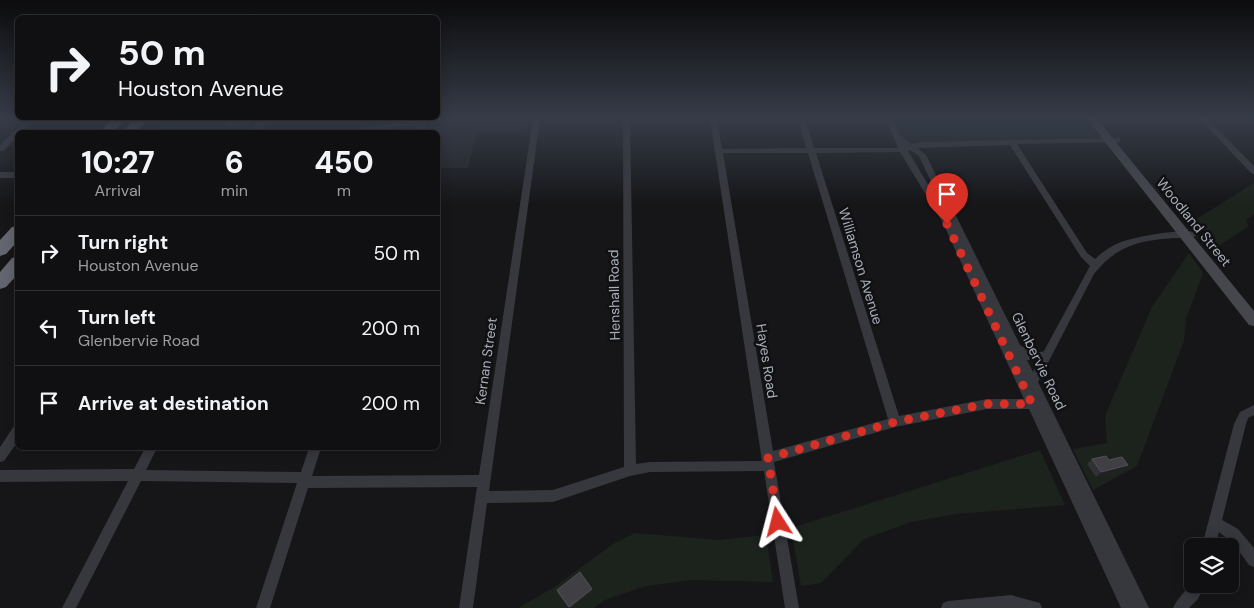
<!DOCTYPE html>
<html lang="en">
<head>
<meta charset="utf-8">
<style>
	body { margin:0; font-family:"DM Sans",sans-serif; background:#1e1e20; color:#f1f3f6; height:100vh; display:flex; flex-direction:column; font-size:19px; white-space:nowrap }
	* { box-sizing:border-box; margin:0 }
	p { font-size:16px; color:#9c9d9f }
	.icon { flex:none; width:28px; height:28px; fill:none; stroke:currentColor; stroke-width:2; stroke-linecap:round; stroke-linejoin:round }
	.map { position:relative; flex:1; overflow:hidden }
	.side { position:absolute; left:15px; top:130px; width:425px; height:320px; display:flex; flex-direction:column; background:#101012; border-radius:8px; box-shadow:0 2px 12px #0003,0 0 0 1px #303032 }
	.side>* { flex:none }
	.hud { position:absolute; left:15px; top:15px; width:425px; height:105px; border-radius:8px; box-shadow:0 2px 12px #0003,0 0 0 1px #303032; background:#101012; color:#f1f3f6; overflow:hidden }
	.controls { position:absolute; left:1184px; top:538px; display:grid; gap:10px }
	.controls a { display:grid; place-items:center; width:55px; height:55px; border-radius:8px; background:#101012; box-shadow:0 2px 12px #0003,0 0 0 1px #303032; font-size:25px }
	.pin { position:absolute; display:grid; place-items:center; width:42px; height:42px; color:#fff; margin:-51px -21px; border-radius:50% 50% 50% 0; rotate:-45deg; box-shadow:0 0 5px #0007 }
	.pin .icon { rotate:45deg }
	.me { position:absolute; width:55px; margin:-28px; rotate:351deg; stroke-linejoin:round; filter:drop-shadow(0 0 4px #0008) }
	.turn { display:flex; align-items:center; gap:18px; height:105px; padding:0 20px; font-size:22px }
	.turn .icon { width:65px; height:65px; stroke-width:2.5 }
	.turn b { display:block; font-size:35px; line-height:42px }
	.eta { display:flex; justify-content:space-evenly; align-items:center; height:85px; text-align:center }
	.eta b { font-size:30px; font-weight:800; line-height:35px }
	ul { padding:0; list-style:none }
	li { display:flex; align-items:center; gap:15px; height:75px; padding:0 20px; border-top:1px solid #303032 }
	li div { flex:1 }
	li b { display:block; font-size:19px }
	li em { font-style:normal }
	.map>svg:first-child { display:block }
	.built { fill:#222225 }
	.green { fill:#1c231d }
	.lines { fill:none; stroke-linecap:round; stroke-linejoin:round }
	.minor { fill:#37383d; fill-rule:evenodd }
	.tertiary { fill:#37383d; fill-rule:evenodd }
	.secondary { fill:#45474d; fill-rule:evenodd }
	.motorway { fill:#63666e; fill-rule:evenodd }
	.wall { fill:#323236 }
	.shaded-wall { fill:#212124 }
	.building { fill:#3f3f44; stroke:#4f5156 }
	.route { stroke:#d93025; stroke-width:9; stroke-dasharray:0 16.2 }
	.labels { text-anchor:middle; stroke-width:5; stroke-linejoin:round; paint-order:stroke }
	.street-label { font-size:14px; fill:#a8adb8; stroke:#111113 }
</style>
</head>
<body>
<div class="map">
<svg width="1254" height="608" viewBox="0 0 1254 608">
	<rect width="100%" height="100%" fill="#161618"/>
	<path class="built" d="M471,119h56l-2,12 -48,1 -9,36h-30v-36h-9l2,-6z"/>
	<g class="green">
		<path d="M170,119h85l-8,13h-88z"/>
		<path d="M892,119h199l18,21 -205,2z"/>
		<path d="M1254,183v31l-8,6 3,6 -32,21 -22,-27z"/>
		<path d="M1189,253l14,20 -17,46 -2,22 -47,125 -44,24 -20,-41 34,-6 -2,-27 47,-109z"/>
		<path d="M1040,450l25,55 -109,9 -45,8 -47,17 -43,44 -20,3 -10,-58z"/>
		<path d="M635,533l84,7 47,-5 7,47 -80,-2 -47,6 -41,14 -11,8h-76l35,-20 60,-44z"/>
	</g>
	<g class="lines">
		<g class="minor">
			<path d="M27,119h8l-14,13h-3v4l-15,15h-3v-6z"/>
			<path d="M419,119l7,1 -2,12h-8z"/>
			<path d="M533,119h7l-51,372 64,-1 71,-23 -1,-348h7l6,345 14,-2 112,-1 -52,-342h7l5,30 84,-1 -8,-29h7l9,29h84l-12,-29h6l9,17 11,8 8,-2 200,-4v4h-3l-100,2 70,109 8,6c7,-7 16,-13 26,-17 13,-5 69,-16 78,-8 -6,5 -15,4 -23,4 -35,2 -59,7 -82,36l-56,108 111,226h-28l-92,-199h-42l-92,18 -121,35 25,146h-14l-21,-137 -114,1 -20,4 -77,26 -66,1 -14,105h-14l18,-121 -169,1 -38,120h-14l41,-125 -156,-2 -65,127h-14l66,-127 -128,1v-12l134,-1 11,-21h12l-11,22 155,2 8,-24h12l-9,28 167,-1zM1010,145l71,112 9,9 -46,85c-10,4 -15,-1 -24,-6l-94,-190 -9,-7zM910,150l9,6 28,60 -39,-65zM900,152l43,71 81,176h-37l-88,17 -83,-263zM723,153h85l80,266 -115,32zM1027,360l12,1 -6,11z"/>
			<path d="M1200,119h7l47,47v8l-3,-1z"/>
			<path d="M1254,405v10l-6,3 -2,6 -24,96 16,9 16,19v19l-5,-2 -16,-22 -14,-11 -4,14h-13l32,-122 6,-12z"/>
			<path d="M18,425v16l-14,20 -4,1v-15l14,-21z"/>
			<path d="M1192,581v3h13l-7,15 -9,9h-16c4,-10 14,-17 19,-27z"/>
			<path d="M1011,595l29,8 2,5h-101l2,-5 5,-2z"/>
		</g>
		<g class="tertiary">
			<path d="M260,119h9l-9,13h-10z"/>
			<path d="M418,119h19l-5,3 -60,10h-18l5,-3z"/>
			<rect x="0" y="172" width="18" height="6"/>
		</g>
		<path class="secondary" d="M1087,119h10l157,192v15l-5,-1z"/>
		<g class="motorway">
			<path d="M112,119h14l-13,13h-13z"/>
			<path d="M134,119h14l-12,13h-13z"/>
			<path d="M18,226v15l-12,13 -6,2v-16l12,-13z"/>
			<path d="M18,256v18l-12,13 -6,2v-17l12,-14z"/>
		</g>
	</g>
	<g class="wall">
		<path d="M224,119h22l-4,6 -14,1z"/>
		<path d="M1092,459l17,1 19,5 -5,5 -27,7 -9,-13z"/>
		<path d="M592,589v2l-22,17h-1l-12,-16v-2z"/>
	</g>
	<g class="shaded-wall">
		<path d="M238,119h8l-4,6z"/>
		<path d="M1128,465l-5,5 -27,7 5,-5z"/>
		<path d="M592,589v2l-23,17v-1z"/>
	</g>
	<g class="building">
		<path d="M1106,456l3,4 13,-3 6,8 -27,7 -9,-13z"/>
		<path d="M580,572l12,17 -23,18 -12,-17z"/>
	</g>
	<linearGradient id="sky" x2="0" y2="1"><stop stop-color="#0c0c0d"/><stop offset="0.58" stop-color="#363c48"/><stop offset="1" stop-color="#363c48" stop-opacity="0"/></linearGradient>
	<rect width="1254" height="204" fill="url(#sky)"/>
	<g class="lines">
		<path class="route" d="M778,522l-10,-64 127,-36 91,-18h46l-85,-180"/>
	</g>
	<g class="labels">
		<g class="street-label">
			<text transform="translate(1194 222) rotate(51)" y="5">Woodland Street</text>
			<text transform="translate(861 266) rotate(73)" y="5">Williamson Avenue</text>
			<text transform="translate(614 295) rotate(-91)" y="5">Henshall Road</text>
			<text transform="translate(486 361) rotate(-82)" y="5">Kernan Street</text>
			<text transform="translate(767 361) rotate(81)" y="5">Hayes Road</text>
			<text transform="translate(1039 361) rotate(64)" y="5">Glenbervie Road</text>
		</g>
	</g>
</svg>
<div class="controls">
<a><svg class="icon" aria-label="layers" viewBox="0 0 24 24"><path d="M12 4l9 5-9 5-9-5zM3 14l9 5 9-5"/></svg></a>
</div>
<div class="pin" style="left:947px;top:224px;background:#d93025"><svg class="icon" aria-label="arrive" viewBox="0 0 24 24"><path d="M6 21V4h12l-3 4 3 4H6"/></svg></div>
<svg class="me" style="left:778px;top:522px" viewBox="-20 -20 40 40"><path d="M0-17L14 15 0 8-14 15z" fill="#d93025" stroke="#fff" stroke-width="4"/></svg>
<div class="hud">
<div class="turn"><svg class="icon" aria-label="right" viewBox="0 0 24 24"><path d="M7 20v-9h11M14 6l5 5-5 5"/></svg><div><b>50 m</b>Houston Avenue</div></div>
</div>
<section class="side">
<div class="eta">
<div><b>10:27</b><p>Arrival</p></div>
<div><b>6</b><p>min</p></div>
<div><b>450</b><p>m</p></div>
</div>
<ul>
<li><svg class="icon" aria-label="right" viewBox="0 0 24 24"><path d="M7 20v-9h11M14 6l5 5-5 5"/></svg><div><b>Turn right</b><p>Houston Avenue</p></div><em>50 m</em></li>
<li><svg class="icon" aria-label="left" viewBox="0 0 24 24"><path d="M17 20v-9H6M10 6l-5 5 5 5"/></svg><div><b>Turn left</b><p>Glenbervie Road</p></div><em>200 m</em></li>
<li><svg class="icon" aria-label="arrive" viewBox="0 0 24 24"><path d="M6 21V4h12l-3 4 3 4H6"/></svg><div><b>Arrive at destination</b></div><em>200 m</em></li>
</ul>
</section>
</div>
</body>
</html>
